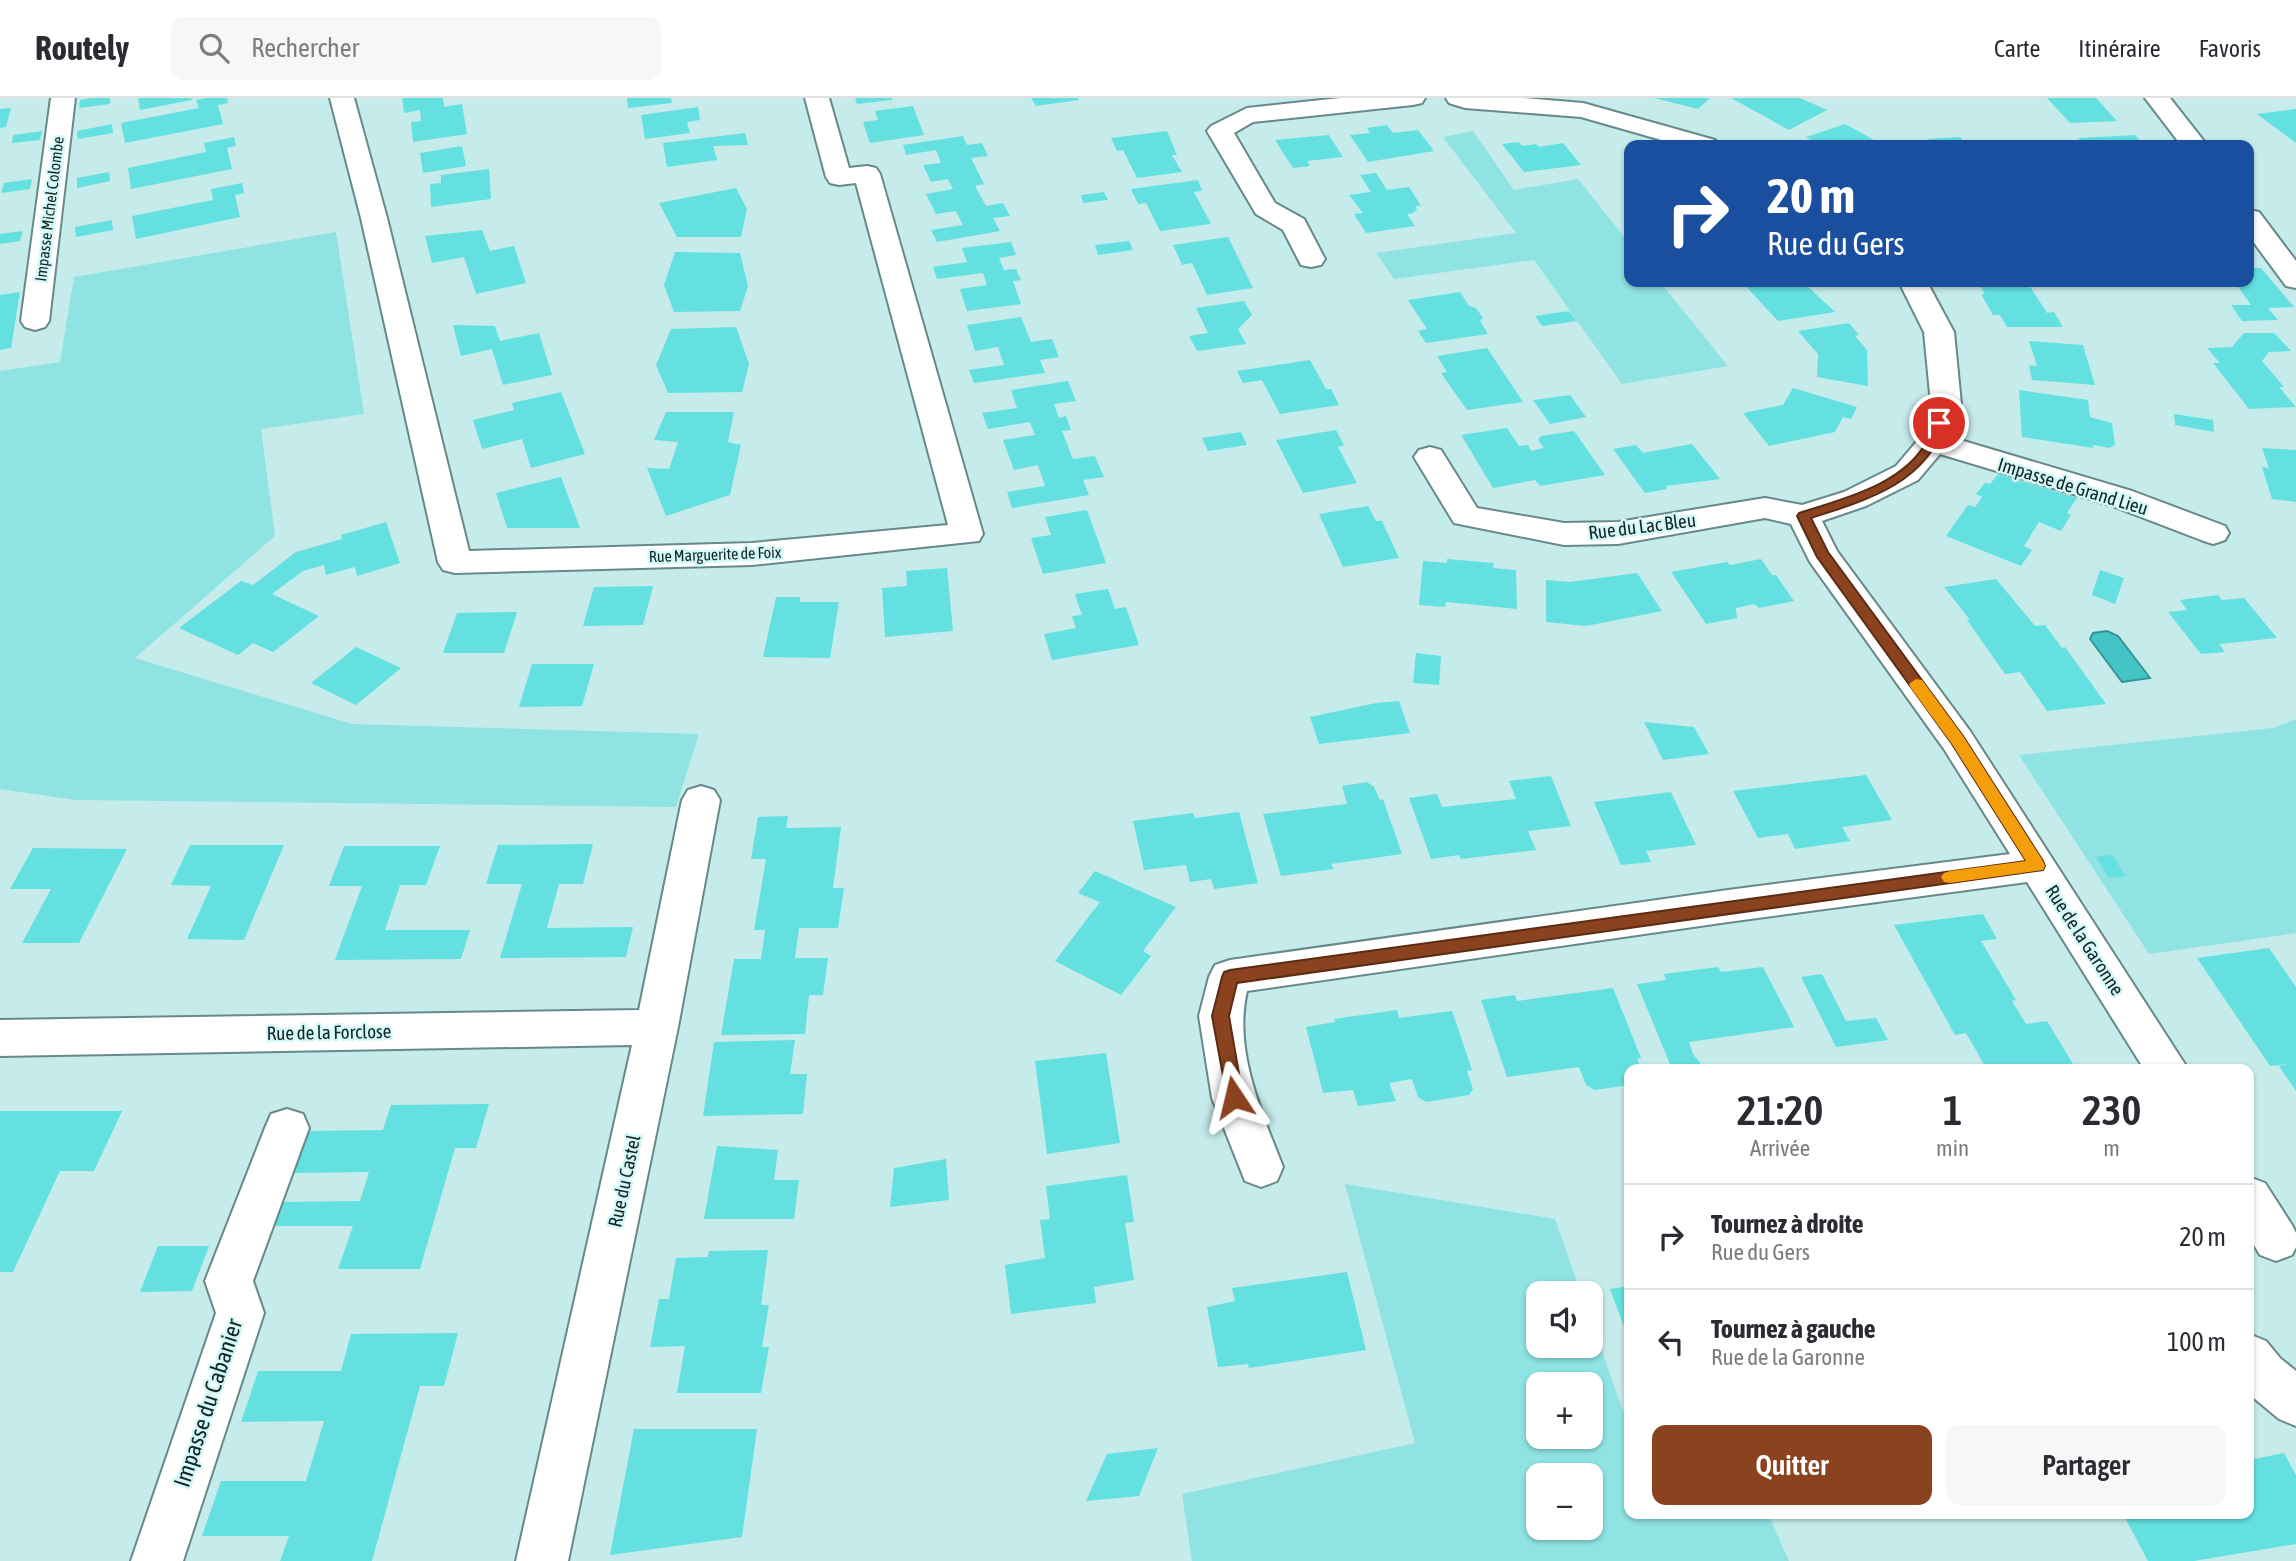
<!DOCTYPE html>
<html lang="fr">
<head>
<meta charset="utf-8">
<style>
	body { margin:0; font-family:"Asap Condensed",sans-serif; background:#f7f7f7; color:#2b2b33; height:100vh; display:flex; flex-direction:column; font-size:26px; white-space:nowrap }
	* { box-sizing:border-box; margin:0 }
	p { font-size:23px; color:#7c7c81 }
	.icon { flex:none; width:38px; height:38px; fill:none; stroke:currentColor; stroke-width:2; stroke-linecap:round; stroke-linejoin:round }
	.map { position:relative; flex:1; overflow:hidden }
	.sheet { position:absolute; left:1624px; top:966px; width:630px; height:455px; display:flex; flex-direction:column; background:#fff; border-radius:14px; box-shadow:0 2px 5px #0004 }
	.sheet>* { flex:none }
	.hud { position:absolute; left:1624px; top:42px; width:630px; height:147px; border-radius:14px; box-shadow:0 2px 5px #0004; background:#1a4fa0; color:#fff; overflow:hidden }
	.controls { position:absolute; left:1526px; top:1183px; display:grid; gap:14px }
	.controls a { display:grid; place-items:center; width:77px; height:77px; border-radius:14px; background:#fff; box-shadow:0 2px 5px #0004; font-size:35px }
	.pin { position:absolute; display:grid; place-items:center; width:60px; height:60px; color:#fff; margin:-30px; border:4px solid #fff; border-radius:50%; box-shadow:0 2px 7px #0007 }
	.me { position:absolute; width:77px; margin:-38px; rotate:350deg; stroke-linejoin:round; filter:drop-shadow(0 0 5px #0008) }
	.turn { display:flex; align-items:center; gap:24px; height:147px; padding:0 28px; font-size:32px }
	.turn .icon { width:91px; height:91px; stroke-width:2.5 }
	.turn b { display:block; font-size:49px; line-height:60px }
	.eta { display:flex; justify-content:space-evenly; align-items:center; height:119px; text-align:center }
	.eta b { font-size:42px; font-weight:600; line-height:49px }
	.action { display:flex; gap:14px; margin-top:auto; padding:14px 28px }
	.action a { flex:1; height:80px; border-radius:14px; background:#8a431e; color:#fff; font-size:28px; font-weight:600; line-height:80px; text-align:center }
	.action a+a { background:#f7f7f7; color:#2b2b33 }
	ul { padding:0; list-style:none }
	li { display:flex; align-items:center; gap:21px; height:105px; padding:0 28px; border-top:2px solid #e1e1e2 }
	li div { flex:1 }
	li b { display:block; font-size:26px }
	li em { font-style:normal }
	header { display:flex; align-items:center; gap:42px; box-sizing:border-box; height:98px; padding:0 35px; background:#fff; border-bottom:2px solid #e1e1e2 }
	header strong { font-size:33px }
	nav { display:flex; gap:38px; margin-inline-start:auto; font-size:24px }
	.search { width:490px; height:63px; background:#f7f7f7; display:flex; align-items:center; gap:18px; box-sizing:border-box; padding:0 24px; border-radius:14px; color:#7c7c81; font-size:26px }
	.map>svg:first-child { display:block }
	.green { fill:#8fe3e3; fill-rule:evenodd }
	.water { fill:#44c4c6; stroke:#369495; stroke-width:2 }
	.building { fill:#64e0e1 }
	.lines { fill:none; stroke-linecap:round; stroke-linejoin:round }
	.minor-casing { stroke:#678989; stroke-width:4 }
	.minor { fill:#fff; fill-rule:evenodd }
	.route { fill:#8a431e; stroke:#5a2c14; stroke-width:2 }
	.slow { fill:#f59e0b }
	.labels { text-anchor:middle; stroke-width:5; stroke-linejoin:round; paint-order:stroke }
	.far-street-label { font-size:16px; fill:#162424; stroke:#d3f8f8 }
	.street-label { font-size:19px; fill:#162424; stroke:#d3f8f8 }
	.near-street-label { font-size:23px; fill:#162424; stroke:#d3f8f8 }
</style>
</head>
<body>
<header>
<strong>Routely</strong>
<div class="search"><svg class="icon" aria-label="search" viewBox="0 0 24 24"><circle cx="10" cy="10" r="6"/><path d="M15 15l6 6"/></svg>Rechercher</div>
<nav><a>Carte</a><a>Itinéraire</a><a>Favoris</a></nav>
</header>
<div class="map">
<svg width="2296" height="1463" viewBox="0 0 2296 1463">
	<rect width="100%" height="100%" fill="#c6ebeb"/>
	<g class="green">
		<path d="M1473,33l41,59 64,-11 51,64v39h31l68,84 -106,18 -88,-124 -140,19 -18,-26 140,-20 -73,-96z"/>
		<path d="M336,134l28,182 -103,15 14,107 -140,122 217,66 347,10 -23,73 -600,-7 -76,-11v-418l60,-9 14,-85z"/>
		<path d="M2296,621v214l-147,21 -130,-199 254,-27z"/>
		<path d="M1345,1086l210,35 26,74h-43v53h53v-26l38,108v86h139l21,47h-597l-10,-67 233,-51zM1591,1286v53h-53v-53zM1591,1377v53h-53v-53z"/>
	</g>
	<path class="water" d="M2107,533l11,5 32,42 -28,4 -32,-43 3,-6z"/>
	<g class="building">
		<path d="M91,0h19v6l-31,4 1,-8z"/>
		<path d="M138,0h53l1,2 -52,10z"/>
		<path d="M206,0h21l1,5 -10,2 5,19 -98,19 -4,-20 78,-15 -3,-8z"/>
		<path d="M402,0h41l1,9 18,-3 5,30 -54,8 -2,-20 10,-1 -1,-11 -16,3z"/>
		<path d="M627,0h44l1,5 -44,5z"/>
		<path d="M855,0h37v2l-35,4z"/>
		<path d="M1031,0h47l1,2 -43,6z"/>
		<path d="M1654,0h56l-12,11z"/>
		<path d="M1731,0h69l27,12 -38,20z"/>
		<path d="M2047,0h49l21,23 -47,2z"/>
		<path d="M913,8l11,29 -54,8 -7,-21 15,-2 -3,-9z"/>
		<path d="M698,9l2,13 -13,2 3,11 -45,6 -4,-24z"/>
		<path d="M11,10l-5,19 -6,1v-19z"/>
		<path d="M2296,11v34l-39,-29z"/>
		<path d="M112,26l1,9 -35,6 -1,-8z"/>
		<path d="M1845,26l38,21h-63l-14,-8z"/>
		<path d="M1387,27l6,8 25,-3 16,21 -66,11 -18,-27 20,-2 -3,-5z"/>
		<path d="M42,33l-2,9 -28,3 1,-8z"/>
		<path d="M1167,33l10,24h-5l10,17 -45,6 -14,-28 -6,1 -6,-13z"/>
		<path d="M745,35l3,12 -35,1 4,14 -50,7 -4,-24z"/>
		<path d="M1329,37l14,22 -36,4 3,5 -17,2 -18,-28z"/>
		<path d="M2135,37l9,10h-60l-6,-7z"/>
		<path d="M963,38l4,9 15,-2 6,13 -17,2 13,26 -9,2 11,20 17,-3 7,13 -17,2 7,13 -63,11 -6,-12 32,-5 -7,-14 -20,3 -10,-20 27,-5 -5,-10 -17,3 -8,-17 18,-2 -5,-13 -30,5 -3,-10z"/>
		<path d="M234,39l2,9 -9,2 5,21 -101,20 -3,-21 78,-16 -2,-9z"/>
		<path d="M1960,39l6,8h-33l-5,-6z"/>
		<path d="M1519,44l3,4 14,-2 3,3 24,-4 18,22 -57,7 -22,-28z"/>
		<path d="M462,48l4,20 -43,7 -3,-20z"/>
		<path d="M489,71l2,30 -60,8 -1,-23 11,-1v-8z"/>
		<path d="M109,74l1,9 -33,7v-10z"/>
		<path d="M1376,75l11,17 22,-3 12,19h-6l2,3 -4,4 -6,1 8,12 -49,7 -12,-19 9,-1 -14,-18 22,-3 -11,-17z"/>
		<path d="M32,81l-2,10 -29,4 3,-10z"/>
		<path d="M1198,82l4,11 -8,1 17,32 -51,7 -14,-28 -8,1 -7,-15z"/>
		<path d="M242,85l2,10 -9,2 5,22 -104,22 -4,-23 81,-16 -2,-11z"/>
		<path d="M736,90l11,21 -6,28h-64l-18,-34z"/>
		<path d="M1104,94l4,8 -25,3 -2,-8z"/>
		<path d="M112,122l1,10 -37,7 -1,-10z"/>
		<path d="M482,132l8,21 24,-5 12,37 -50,11 -12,-37 -32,6 -7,-27z"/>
		<path d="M23,133l-3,10 -20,3v-10z"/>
		<path d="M1228,139l25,51 -46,7 -15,-32 -10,2 -9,-20z"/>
		<path d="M1129,143l4,9 -35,5 -3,-10z"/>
		<path d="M1011,144l5,13 -17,3 5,12 12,-1 5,11 -8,1 8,23 -54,7 -7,-22 27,-4 -4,-12 -46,6 -4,-12 34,-5 -5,-14z"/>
		<path d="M675,154l65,1 8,33 -8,25 -66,1 -10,-27z"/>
		<path d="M2249,170h12l33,39 -26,1 10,12 -36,1 -11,-16h20l-15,-21 -10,1 -2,-3h25z"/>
		<path d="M1742,184h61l32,30 -57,9z"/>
		<path d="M2027,184l20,31 7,-1 9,15h-56l-7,-12h-7l-12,-21h4l-6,-11z"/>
		<path d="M20,194l-9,56 -11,2v-55z"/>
		<path d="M1460,194l9,14 7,2 7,10 -3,3 8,13 -62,9 -8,-12 9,-2 -19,-29z"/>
		<path d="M1244,203l8,14 -14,14 8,15 -49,7 -8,-15 19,-3 -12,-25z"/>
		<path d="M1569,213l8,10 -35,5 -7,-10z"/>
		<path d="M1021,219l10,25 21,-3 7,18 -19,3 5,13 -71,10 -5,-13 35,-5 -6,-18 -23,4 -8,-26z"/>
		<path d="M1849,225l10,12 -4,1 12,14 1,36 -51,-9 1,-23 -20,-23z"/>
		<path d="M453,227l42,1 5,15 39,-8 13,42 -49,10 -11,-36 -31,7z"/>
		<path d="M736,229l13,37 -7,28 -74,1 -12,-28 15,-36z"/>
		<path d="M2244,235h30l17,18 -22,1 -7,9 22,26h-5l17,20 -47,2 -36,-46h7l-13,-15 25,-1z"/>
		<path d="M2029,243l54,4 12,40 -63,-5 -3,-15 8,1z"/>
		<path d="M1487,250l36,54 -56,8 -26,-37 6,-1 -10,-16z"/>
		<path d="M1310,262l16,29h5l8,16 -59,9 -18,-34 -19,3 -6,-12z"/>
		<path d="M1068,283l8,20 -22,3 5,14 7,-2 5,14 -9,1 11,28 22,-3 9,21 -21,3 6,15 -77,13 -5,-16 38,-6 -7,-21 -24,5 -11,-30 32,-5 -5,-13 -42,7 -6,-16 35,-5 -6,-18z"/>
		<path d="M1793,290l64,19 -6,12 -8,-2 -8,15 -66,14 -26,-33 40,-8z"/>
		<path d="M2019,292l69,10 2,17 22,6 3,22 -5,3 -17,-3v3l-71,-11z"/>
		<path d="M561,294l24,62 -54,14 -9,-29 -40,10 -9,-29 41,-10 -2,-7z"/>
		<path d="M1570,297l16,22 -36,7 -17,-24z"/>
		<path d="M666,314h68l-6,30 13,3 -11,50 -64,21 -19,-48 22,1 9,-27 -24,-2z"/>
		<path d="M2174,316l39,6 1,12 -39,-7z"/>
		<path d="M1507,330l12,18 9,-1 3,6 13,-3 -6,-8 3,-4 33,-5 31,44 -65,11 -5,-6 -42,8 -32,-53z"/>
		<path d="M1336,332l8,15 -6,2 19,36 -54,10 -27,-53z"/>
		<path d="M1241,334l6,13 -39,6 -6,-13z"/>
		<path d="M1692,346l28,35 -54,7 1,3 -22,4 -32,-44 23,-4 7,8z"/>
		<path d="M2262,350l34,2v52l-24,-3 -10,-32 7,1z"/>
		<path d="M1998,376l79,24 -10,15 4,2 -10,16 -22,-9 -15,24 8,4 -11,16 -75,-30 22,-31 7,2 7,-10 -6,-3 9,-11 5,1z"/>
		<path d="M561,379l19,51h-73l-11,-35z"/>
		<path d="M1368,408l8,15h6l17,37 -56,9 -24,-53z"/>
		<path d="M1087,412l19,53 -63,11 -12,-36 20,-3 -6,-18z"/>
		<path d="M386,424l14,41 -43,13 -2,-9 -29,8 -2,-10 -21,6 -31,23 47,22 -46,36 -20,-9 -15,12 -59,-27 62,-47 12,4 43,-33 46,-13 -1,-4z"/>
		<path d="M1447,461l47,4 -1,5 23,2 1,39 -71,-7 -1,5 -26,-2 4,-44 24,2z"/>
		<path d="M1761,461l11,16h4l18,26 -35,7 -5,-4 -18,4 1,10 -31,6 -35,-52 56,-10 3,3z"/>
		<path d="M947,470l6,63 -68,6 -3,-49 25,-2 -1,-15z"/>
		<path d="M2100,472l24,8 -9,26 -23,-9z"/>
		<path d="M1637,475l25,38 -76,15 -40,-4v-42l24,2z"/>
		<path d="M1996,481l39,47 10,-1 17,23 3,-1 41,57 -59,7 -27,-39 -15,2 -38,-54h3l-26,-33z"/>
		<path d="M653,488l-10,39 -60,1 11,-39z"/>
		<path d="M1108,491l7,20 11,-2 13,38 -87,15 -8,-26 32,-6 -4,-12 10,-1 -7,-21z"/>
		<path d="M2218,497l4,5 22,-2 33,40 -58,6 6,8 -24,2 -33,-42 19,-2 -7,-10z"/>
		<path d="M776,499h24v5h39l-9,56 -67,-1z"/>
		<path d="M517,514l-13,41h-61l14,-40z"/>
		<path d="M356,549l45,21 -45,37 -45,-22z"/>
		<path d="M1416,555l25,3 -2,29 -26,-2z"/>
		<path d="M532,566h62l-12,42 -63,1z"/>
		<path d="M1399,603l11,32 -91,11 -9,-27 66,-14z"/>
		<path d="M1644,624l50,5 15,27 -46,6z"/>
		<path d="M1866,677l26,45 -50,7 8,14 -55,8 -7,-15 -30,4 -25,-47z"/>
		<path d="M1551,678l20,50 -43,5 8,19 -75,9 -2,-4 -28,4 -22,-61 28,-4 5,13 74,-8 -7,-18z"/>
		<path d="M1367,684l7,5 6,13 3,-1 19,55 -71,10 3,5 -53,7 -18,-62 84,-10 -5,-18z"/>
		<path d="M1671,694l25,53 -50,6 5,11 -30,3 -27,-63z"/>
		<path d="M1239,714l19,71 -44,6 -3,-10 -21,3 -4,-17 -42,5 -11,-49 60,-8 2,5z"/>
		<path d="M788,718l-2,12 55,-1 -8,61h11l-6,40h-39l-4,30h33l-5,37h-14l-4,39 -84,1 13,-76h27l4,-29h-11l12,-71h-15l7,-42z"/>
		<path d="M593,746l-10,40h-24l-12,44 86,-1 -7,30 -126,1 22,-74h-36l12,-39z"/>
		<path d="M190,747h94l-40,95 -57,-1 24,-53 -40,-1z"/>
		<path d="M344,748h96l-14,39h-26l-15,45h85l-9,29 -126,1 27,-74h-33z"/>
		<path d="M33,750l94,1 -48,94h-57l29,-54h-41z"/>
		<path d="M2112,757l14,21 -17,2 -13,-21z"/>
		<path d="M1095,773l81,36 -33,44 8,5 -30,39 -66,-34 45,-59 -22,-9z"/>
		<path d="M1983,816l14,25 -16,2 35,59 -4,1 14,23 21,-3 29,48h-100l9,-3 -19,-33 -11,2 -61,-110z"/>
		<path d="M2269,850l27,39v104l-17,-25 9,-2 -18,2 -73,-108z"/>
		<path d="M1718,869l3,5 42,-5 31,60 -105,15 4,12 12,15h-33l-35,-85 29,-4 -2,-6z"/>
		<path d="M1822,876l24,47 30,-3 12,22 -52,7 -35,-70z"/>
		<path d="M1613,890l28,70 -4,1 4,10h-12v16l-34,5 -9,-5 -7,-18 -72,10 -26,-77 34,-5 2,6z"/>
		<path d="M1397,912l2,8 53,-7 20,59 -5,1 6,18 -4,6 -43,7 -8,-5 -6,-18 -23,4 7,18 -38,5 -5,-16 -30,3 -17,-66 29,-5 -1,-3z"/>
		<path d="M795,942l-5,34h17l-4,40 -100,2 11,-74z"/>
		<path d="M1106,955l14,90 -73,11 -12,-93z"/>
		<path d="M489,1006l-13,44h-21l-35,121h-82l15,-43h-79l9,-24 77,-1 9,-29 -75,1 14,-42 75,-1 8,-25z"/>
		<path d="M0,1013h122l-28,60h-34l-47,101h-13z"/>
		<path d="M717,1048l61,4 -4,30h25l-5,39h-90z"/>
		<path d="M946,1061l3,41 -59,7 4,-39z"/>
		<path d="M1127,1077l7,47 -9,1 9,57 -40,7 2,16 -85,11 -6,-49 40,-7 -5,-38 10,-1 -4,-33z"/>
		<path d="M158,1148h51l-17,45 -52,1z"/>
		<path d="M768,1152l-7,55h8l-7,42h7l-8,46h-84l8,-47 -35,1 9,-48h10l7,-41 32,-1 1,-6z"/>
		<path d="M1347,1174l19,78 -117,18 -1,-4 -30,3 -11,-60 28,-6 -3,-13z"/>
		<path d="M1629,1188v54l-19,-51z"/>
		<path d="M458,1235l-14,53h-24l-48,175h-92l9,-25h-87l19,-55h85l18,-60 -83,1 17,-51h83l10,-37z"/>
		<path d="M634,1331h123l-15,108 -132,18z"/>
		<path d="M1158,1350l-19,48 -53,5 21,-47z"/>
		<path d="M2284,1355l12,22v69l-102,17h-46l-25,-47h126v-54z"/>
	</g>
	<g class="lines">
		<defs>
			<g id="minor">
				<path d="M51,0h24l-26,223 -4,6 -10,3 -10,-3 -4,-6z"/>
				<path d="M330,0h24l33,120 82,333 283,-8 196,-18 -92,-342 -17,2 -9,-2 -4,-6 -21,-79h24l20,70 18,-2 9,2 4,6 103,360 -4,7 -227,24 -297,8 -12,-3 -5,-8 -77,-344z"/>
				<path d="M1340,0h85l-3,5 -9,2 -160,17 -19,11 41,70 29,16 21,40 -4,6 -10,2 -10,-2 -18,-35 -27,-16 -49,-83 4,-5 36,-18z"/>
				<path d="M1446,0h77l60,5 132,37 4,5h-40l-98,-28 -116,-9 -16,-5z"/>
				<path d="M2145,0h25l37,47h-26z"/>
				<path d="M2249,112l10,2 37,49v27l-10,-2 -37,-50z"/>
				<path d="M1899,184h28l27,50 7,72 -11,33 182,54 93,35 4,7 -4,7 -12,4 -12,-4 -91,-35 -170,-51 -22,26 -52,26 -44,15 15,30 133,180 218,338h-44l-117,-187 -299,40 -481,69c-14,59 15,122 36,176l-6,14 -16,6 -16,-6 -33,-83 -13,-82 10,-39 6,-12 15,-5 498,-70 282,-36 -66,-105 -134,-187 -19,-38 -26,-6 -147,26 -54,1 -110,-22 -40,-66 5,-7 11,-3 11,3 36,58 87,15 54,-1 147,-24 37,7 42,-13 52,-26 22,-26 13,-36 -7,-72z"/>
				<path d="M701,688l13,4 6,10 -42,227 -110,534h-52l116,-516 -632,11v-36l639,-10 43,-210 6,-10z"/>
				<path d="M287,1011l16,5 6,14 -56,153 11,32 -81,248h-52l85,-248 -11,-32 60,-153 6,-14z"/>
				<path d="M2249,1079l16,6 27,42 4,8v14l-4,8 -16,6 -16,-6 -11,-18z"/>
				<path d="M2249,1236l17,7 14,17 16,13v55l-17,-7 -30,-25z"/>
			</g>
		</defs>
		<use href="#minor" class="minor-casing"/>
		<use href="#minor" class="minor"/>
	</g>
	<path class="route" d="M1939,321l7,4c-21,61 -79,77 -135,95l17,34 135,184 80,125 2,5 -2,4 -806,113 -8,33 14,81 -3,6 -6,2 -6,-2 -16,-87 10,-39 2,-5 6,-2 796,-109 -74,-117 -135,-187 -20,-41 2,-3c44,-14 104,-28 128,-72 3,-7 4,-14 8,-21z"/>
	<path class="slow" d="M1916,581l6,1 41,56 80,125 2,5 -2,4 -93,13 -6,-1 -3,-5 3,-4 6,-2 76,-10 -74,-117 -41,-56 -2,-4z"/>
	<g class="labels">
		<g class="far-street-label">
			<text transform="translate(49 111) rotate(-83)" y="6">Impasse Michel Colombe</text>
			<text transform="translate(715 456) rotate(-2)" y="6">Rue Marguerite de Foix</text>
		</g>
		<g class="street-label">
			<text transform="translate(2073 388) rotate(17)" y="7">Impasse de Grand Lieu</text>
			<text transform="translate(1642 428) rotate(-7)" y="7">Rue du Lac Bleu</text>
			<text transform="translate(2085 842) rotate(57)" y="7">Rue de la Garonne</text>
			<text transform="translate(329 934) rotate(-1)" y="7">Rue de la Forclose</text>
			<text transform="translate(624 1083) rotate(-78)" y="7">Rue du Castel</text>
		</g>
		<g class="near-street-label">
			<text transform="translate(208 1305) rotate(-72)" y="8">Impasse du Cabanier</text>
		</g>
	</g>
</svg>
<div class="controls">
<a><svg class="icon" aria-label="sound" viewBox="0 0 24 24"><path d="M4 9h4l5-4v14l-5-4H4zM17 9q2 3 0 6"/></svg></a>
<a>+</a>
<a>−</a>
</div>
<div class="pin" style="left:1939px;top:325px;background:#d93025"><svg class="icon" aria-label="arrive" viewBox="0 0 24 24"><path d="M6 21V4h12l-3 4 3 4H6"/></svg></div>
<svg class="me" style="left:1234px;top:999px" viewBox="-20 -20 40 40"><path d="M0-17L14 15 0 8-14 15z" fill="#8a431e" stroke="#fff" stroke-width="4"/></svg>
<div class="hud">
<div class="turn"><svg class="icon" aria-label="right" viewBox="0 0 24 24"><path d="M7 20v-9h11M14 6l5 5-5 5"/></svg><div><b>20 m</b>Rue du Gers</div></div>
</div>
<section class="sheet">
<div class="eta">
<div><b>21:20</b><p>Arrivée</p></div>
<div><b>1</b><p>min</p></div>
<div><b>230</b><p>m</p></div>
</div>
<ul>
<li><svg class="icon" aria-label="right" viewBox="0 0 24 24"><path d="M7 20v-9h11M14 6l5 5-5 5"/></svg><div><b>Tournez à droite</b><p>Rue du Gers</p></div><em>20 m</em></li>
<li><svg class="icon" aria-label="left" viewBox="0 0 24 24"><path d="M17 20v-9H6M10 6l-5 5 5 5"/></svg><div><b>Tournez à gauche</b><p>Rue de la Garonne</p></div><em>100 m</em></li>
</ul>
<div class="action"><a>Quitter</a><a>Partager</a></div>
</section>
</div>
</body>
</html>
